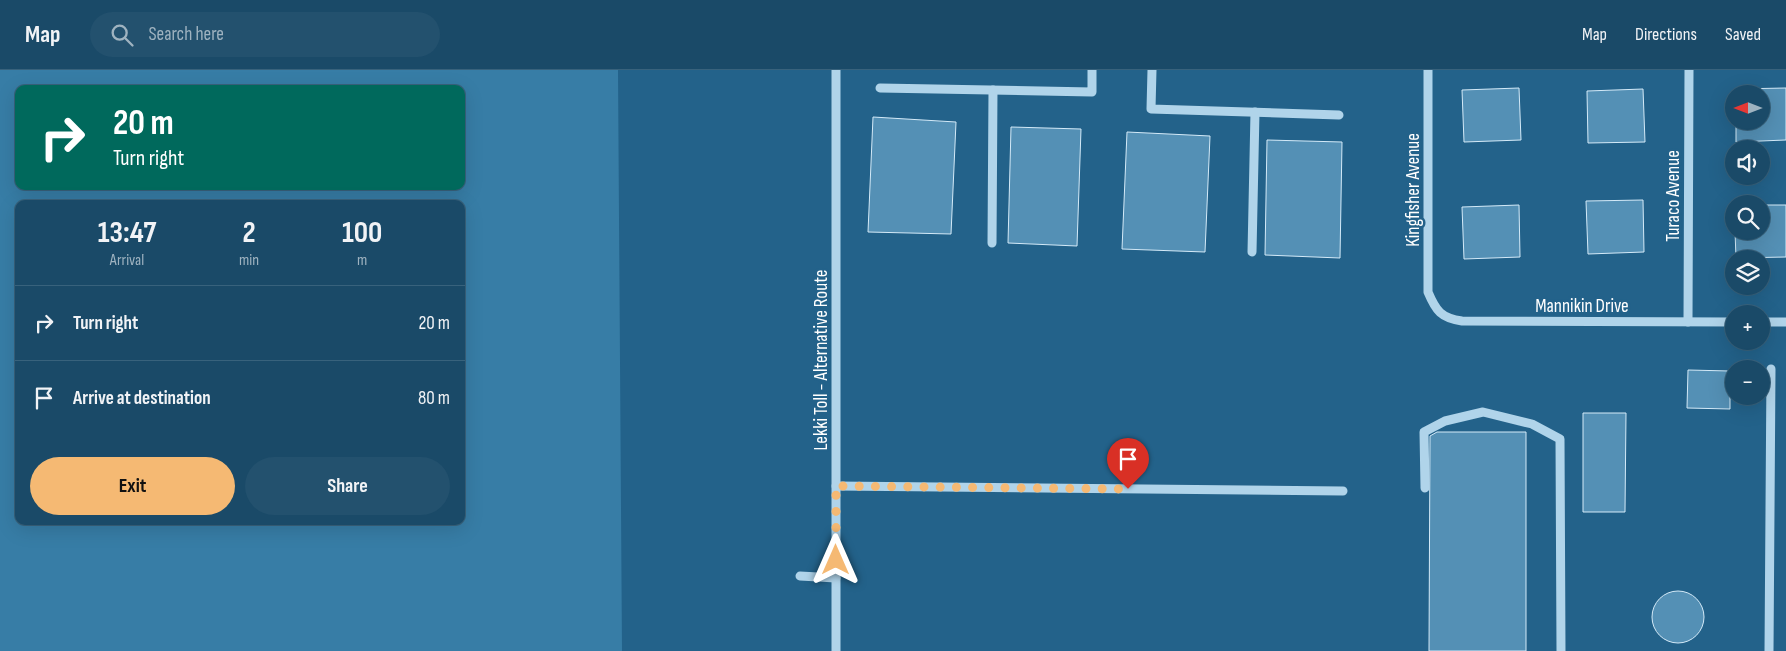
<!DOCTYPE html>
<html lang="en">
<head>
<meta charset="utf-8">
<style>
	body { margin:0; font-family:"Sofia Sans Condensed",sans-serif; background:#23516e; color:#f1f3f6; height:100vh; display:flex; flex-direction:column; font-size:19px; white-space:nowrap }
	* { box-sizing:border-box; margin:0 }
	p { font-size:16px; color:#9fb3c0 }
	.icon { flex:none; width:28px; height:28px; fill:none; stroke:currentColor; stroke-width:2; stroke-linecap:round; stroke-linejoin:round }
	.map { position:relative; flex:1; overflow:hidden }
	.side { position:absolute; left:15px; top:130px; width:450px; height:325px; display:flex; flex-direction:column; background:#1a4a68; border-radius:10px; box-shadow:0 5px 20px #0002,0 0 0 1px #38627c }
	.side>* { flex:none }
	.banner { position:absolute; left:15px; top:15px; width:450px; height:105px; border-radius:10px; box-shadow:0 5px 20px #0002,0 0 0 1px #38627c; background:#00695c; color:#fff; overflow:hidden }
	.needle { width:32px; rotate:270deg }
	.controls { position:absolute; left:1725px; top:15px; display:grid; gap:10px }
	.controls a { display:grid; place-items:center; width:45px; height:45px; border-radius:50%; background:#1a4a68; box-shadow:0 5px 20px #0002,0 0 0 1px #38627c; font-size:25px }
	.pin { position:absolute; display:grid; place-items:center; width:42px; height:42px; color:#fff; margin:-51px -21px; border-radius:50% 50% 50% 0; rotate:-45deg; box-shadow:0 0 5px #0007 }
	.pin .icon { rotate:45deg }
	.me { position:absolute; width:55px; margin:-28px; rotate:0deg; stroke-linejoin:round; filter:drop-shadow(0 0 4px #0008) }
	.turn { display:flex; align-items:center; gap:18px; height:105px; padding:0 15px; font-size:22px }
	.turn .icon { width:65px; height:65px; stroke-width:2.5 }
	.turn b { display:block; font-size:35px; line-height:42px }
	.eta { display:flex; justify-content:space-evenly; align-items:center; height:85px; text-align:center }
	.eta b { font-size:30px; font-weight:700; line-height:35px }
	.cta { display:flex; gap:10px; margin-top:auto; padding:10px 15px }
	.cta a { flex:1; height:58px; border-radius:30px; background:#f5b973; color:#111; font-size:20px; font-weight:700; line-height:58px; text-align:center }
	.cta a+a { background:#23516e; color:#f1f3f6 }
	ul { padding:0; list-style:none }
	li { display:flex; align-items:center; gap:15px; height:75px; padding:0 15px; border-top:1px solid #38627c }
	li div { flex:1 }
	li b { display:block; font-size:19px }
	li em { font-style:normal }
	header { display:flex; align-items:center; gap:30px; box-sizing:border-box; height:70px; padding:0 25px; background:#1a4a68; border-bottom:1px solid #38627c }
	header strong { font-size:24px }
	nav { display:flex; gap:28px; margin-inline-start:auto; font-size:18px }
	.search { width:350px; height:45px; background:#23516e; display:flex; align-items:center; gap:12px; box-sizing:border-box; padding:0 18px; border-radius:28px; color:#9fb3c0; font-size:19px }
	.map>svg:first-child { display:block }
	.green { fill:#377da6; fill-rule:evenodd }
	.building { fill:#5490b5; stroke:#d4eaf8 }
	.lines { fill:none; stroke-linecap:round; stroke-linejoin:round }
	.minor { stroke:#b0d4ea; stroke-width:9 }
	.route { stroke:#f5b973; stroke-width:9; stroke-dasharray:0 16.2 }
	.labels { text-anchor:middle; stroke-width:5; stroke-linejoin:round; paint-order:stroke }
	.street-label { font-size:19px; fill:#fff; stroke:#23628a }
</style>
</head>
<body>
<header>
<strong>Map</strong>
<div class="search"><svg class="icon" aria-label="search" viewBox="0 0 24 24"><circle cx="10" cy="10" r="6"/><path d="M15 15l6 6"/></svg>Search here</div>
<nav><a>Map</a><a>Directions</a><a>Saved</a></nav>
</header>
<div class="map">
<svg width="1786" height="581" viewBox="0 0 1786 581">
	<rect width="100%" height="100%" fill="#23628a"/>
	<path class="green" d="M0,0h618l4,581h-622zM19,19h442v97h-442zM19,134h442v317h-442z"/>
	<g class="building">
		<path d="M1519,18l2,52 -57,2 -2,-52z"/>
		<path d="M1786,18v52l-50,2v-21h25v-27h-26v-5z"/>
		<path d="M1643,19l2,53 -57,1 -1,-52z"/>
		<path d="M873,47l83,5 -5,112 -83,-2z"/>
		<path d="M1011,57l70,2 -4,117 -69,-3z"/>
		<path d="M1127,62l83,4 -5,116 -83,-3z"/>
		<path d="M1267,70l75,2 -2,116 -75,-3z"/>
		<path d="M1643,130l1,52 -56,2 -2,-53z"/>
		<path d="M1519,135l1,52 -56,2 -2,-52z"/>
		<path d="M1761,135h25v52l-50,1 -1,-27h26z"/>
		<path d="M1688,300l42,1v38l-43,-1z"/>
		<path d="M1583,343h43l-1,99h-42z"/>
		<path d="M1437,362h89v219h-97l1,-215z"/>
		<circle cx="1678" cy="547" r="26"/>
	</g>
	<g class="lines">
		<g class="minor">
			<path d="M836,0v581"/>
			<path d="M1152,0l-1,39 188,6"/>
			<path d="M1428,0v222c8,19 13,26 34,29l272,1"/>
			<path d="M880,18l212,4v-22"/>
			<path d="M992,173l1,-153"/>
			<path d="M1252,182l3,-140"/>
			<path d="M1688,252l1,-252"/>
			<path d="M1761,252h25"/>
			<path d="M836,416l507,5"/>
			<path d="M1425,418l-1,-56 21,-11 38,-9 49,12 28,15 1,212"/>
			<path d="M800,506l36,2"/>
			<path d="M1769,581l2,-282"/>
		</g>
	</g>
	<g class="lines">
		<path class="route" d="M836,490v-74l292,3"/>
	</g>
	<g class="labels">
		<g class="street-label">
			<text transform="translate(1412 120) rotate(-90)" y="7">Kingfisher Avenue</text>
			<text transform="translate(1672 126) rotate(-90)" y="7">Turaco Avenue</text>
			<text x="1582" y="242">Mannikin Drive</text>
			<text transform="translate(820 290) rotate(-90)" y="7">Lekki Toll - Alternative Route</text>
		</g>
	</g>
</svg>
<div class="controls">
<a><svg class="needle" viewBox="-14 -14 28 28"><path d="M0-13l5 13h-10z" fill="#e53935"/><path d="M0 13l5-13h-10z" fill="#9fb3c0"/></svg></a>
<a><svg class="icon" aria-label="sound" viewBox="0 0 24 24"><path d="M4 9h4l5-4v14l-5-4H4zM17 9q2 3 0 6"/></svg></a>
<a><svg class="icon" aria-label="search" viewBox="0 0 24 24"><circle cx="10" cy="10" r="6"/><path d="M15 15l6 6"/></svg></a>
<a><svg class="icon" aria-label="layers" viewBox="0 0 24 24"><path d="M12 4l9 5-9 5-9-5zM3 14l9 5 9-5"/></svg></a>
<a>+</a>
<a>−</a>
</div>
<div class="pin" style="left:1128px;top:419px;background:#d93025"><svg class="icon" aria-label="arrive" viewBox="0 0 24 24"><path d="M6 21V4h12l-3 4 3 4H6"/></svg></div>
<svg class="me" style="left:836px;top:490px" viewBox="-20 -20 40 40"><path d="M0-17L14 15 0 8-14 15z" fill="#f5b973" stroke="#fff" stroke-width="4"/></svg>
<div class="banner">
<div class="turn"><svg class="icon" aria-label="right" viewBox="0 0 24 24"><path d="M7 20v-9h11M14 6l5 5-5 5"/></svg><div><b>20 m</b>Turn right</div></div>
</div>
<section class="side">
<div class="eta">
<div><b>13:47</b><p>Arrival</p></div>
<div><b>2</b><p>min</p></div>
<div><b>100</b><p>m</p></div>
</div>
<ul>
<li><svg class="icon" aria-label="right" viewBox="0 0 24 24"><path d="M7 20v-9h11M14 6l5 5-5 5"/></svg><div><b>Turn right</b></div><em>20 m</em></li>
<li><svg class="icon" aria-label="arrive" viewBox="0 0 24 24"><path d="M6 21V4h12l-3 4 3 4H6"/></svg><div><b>Arrive at destination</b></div><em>80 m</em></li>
</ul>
<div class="cta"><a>Exit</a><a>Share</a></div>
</section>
</div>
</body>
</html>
